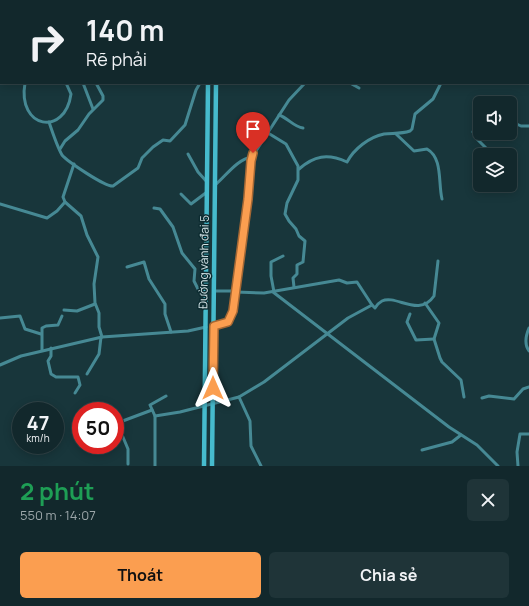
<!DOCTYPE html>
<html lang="vi">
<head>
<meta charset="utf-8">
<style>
	body { margin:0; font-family:Manrope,sans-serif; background:#1f3438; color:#f1f3f6; height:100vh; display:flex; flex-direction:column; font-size:15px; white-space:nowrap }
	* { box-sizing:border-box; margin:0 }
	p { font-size:13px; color:#9ca6a9 }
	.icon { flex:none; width:22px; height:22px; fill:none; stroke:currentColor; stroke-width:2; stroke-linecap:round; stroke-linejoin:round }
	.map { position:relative; height:466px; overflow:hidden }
	.sheet { display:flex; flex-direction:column; background:#12282c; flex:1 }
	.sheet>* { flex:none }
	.hud { position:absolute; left:0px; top:0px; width:529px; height:84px; box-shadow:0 2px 10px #0003,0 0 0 1px #314448; background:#12282c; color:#f1f3f6; overflow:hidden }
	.buttons { position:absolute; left:473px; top:96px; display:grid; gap:8px }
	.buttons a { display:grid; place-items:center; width:44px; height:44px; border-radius:6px; background:#12282c; box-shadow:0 2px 10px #0003,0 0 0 1px #314448; font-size:20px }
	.speed { position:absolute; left:12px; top:402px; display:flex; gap:8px; font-size:20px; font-weight:700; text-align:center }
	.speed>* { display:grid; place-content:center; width:52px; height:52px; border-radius:50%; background:#12282c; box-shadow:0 2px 10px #0003,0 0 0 1px #314448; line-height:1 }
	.speed small { font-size:10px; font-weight:400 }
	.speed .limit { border:6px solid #d22; background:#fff; color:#111 }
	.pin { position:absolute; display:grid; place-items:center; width:34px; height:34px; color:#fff; margin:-41px -17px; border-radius:50% 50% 50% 0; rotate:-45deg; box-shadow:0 0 4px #0007 }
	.pin .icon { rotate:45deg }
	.me { position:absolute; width:44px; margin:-22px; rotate:0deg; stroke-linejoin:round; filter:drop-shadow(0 0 3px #0008) }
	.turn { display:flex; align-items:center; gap:14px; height:84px; padding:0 20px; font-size:18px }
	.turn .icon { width:52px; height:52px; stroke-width:2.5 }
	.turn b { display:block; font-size:28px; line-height:34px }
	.round { display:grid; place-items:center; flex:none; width:42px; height:42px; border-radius:6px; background:#1f3438 }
	.headline { display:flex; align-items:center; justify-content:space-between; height:68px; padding:0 20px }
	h1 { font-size:24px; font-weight:700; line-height:30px; color:#1e9e55 }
	.cta { display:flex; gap:8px; margin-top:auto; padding:8px 20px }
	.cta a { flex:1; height:46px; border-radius:6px; background:#fb9e50; color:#111; font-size:16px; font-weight:700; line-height:46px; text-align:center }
	.cta a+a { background:#1f3438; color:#f1f3f6 }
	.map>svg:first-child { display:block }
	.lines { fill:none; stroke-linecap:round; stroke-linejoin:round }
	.minor { stroke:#468994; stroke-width:3 }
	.secondary { stroke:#46bbcd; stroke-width:4.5 }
	.route-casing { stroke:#a36734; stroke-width:10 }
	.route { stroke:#fb9e50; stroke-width:7 }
	.labels { text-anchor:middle; stroke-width:3; stroke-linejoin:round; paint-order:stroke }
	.street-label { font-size:12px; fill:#d1e2e5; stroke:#0d2c31 }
</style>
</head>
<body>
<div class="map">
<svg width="529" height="466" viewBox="0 0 529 466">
	<rect width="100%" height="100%" fill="#18363b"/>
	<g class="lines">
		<g class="minor">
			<path d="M5,0v1"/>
			<path d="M234,0l1,1"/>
			<path d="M514,0l1,1"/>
			<path d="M366,1l1,-1"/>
			<path d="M499,1l1,-1"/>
			<path d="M528,11l1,1"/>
			<path d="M0,65l1,1"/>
			<path d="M25,83c-8,46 40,54 46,11l-5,-11"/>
			<path d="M83,83l10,26"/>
			<path d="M350,83l9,5"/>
			<path d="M279,115c9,3 15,12 24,13"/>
			<path d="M510,121l11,5h8"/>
			<path d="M49,122c3,9 9,26 13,33 5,6 43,32 51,31l25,-18 4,-10 11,-11 10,-7 7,1 15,-16 11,-35 4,-7"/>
			<path d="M480,122l-4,1 -3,9 4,7 14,14"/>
			<path d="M268,133l18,11 12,22v14l-11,23 -2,11 4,7 7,8 3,7 6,5 -2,21 -6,3v9l-4,4 1,9"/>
			<path d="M396,134l18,17 13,-2c16,9 11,34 15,50"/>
			<path d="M60,149l5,-8 13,-11 11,-16 14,-14v-4l-7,-13"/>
			<path d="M188,154l10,18 9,10"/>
			<path d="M74,164l-11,33 2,5 16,14 6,19 11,22 -4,27 1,19 4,10v14l3,10"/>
			<path d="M299,169c15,-13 28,-16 48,-7 7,-13 22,-25 37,-28 9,-1 17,0 26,-3l2,-2 3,-15 18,-15 8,-16"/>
			<path d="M215,185c11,-9 22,-26 37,-28"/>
			<path d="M181,194l10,10 16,-12"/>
			<path d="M0,204l47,14 10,-7 8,-9"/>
			<path d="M154,208l6,1 13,18 9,26 13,16 -1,12 5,10h7"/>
			<path d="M127,267l17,-5 5,17 16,25v10l6,18"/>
			<path d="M214,291h22"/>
			<path d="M236,292l28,1 75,-13 8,3 10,-1 15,23 3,3c2,-3 5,-6 7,-7 14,-7 37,17 52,-5l4,-35"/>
			<path d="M273,292l176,135 28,18 21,21"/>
			<path d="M274,292l-3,-16v-14l12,-6"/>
			<path d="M425,303l14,20 -5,16 6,19 2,4 19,18 3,17"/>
			<path d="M64,310l13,1 18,-7"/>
			<path d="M410,314l-3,8 9,18 18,-1"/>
			<path d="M0,318l20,-2 5,13 16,5"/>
			<path d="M214,326l14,-4 5,-11 15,-112 4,-42 37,-57 16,-17"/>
			<path d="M529,328c-3,7 -5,16 0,23"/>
			<path d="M51,348v8l-3,5 3,13 5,3h22l2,8 -5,8"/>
			<path d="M42,350v-22l4,-2 12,-1 4,-9"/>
			<path d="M0,365l21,-9 81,-19 86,-6 18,-4"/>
			<path d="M87,374l12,-20 2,-17"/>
			<path d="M239,397l11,24 1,25 10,20"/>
			<path d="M482,398l7,-2 25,3 9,-10 6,-2"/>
			<path d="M155,416l25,-4 59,-15 25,-15 84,-64 24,-13"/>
			<path d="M422,450l30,-8 9,-7"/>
			<path d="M128,464v-15l-8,-19v-8l32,-12"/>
			<path d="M155,466v-50l-5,-11 16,-9"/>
			<path d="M518,466l-1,-14 3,-18h9"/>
		</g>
		<g class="secondary">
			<path d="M209,1v-1"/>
			<path d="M217,1v-1"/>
			<path d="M204,466l4,-383"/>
			<path d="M212,466l4,-383"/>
		</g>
	</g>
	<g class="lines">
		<defs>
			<path id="route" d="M213,388l1,-62 14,-4 5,-11 15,-112 3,-38 2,-8"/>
		</defs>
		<use href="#route" class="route-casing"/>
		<use href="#route" class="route"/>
	</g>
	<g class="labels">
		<g class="street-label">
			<text transform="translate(204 262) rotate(-89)" y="4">Đường vành đai 5</text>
		</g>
	</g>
</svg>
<div class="buttons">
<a><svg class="icon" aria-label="sound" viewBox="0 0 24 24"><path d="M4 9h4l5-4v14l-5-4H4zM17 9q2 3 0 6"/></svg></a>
<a><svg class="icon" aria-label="layers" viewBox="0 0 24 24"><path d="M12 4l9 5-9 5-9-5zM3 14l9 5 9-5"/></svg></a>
</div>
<div class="speed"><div>47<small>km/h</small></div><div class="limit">50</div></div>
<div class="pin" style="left:253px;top:153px;background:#d93025"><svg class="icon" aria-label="arrive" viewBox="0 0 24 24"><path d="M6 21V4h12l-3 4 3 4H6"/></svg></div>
<svg class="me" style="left:213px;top:388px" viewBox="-20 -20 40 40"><path d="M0-17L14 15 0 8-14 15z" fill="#fb9e50" stroke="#fff" stroke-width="4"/></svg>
<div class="hud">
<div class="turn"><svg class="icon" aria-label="right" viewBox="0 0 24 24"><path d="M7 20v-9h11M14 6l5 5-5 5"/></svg><div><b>140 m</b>Rẽ phải</div></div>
</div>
</div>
<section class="sheet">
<div class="headline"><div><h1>2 phút</h1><p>550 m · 14:07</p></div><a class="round"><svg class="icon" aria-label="close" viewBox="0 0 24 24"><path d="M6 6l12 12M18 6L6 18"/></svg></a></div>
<div class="cta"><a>Thoát</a><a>Chia sẻ</a></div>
</section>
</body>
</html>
